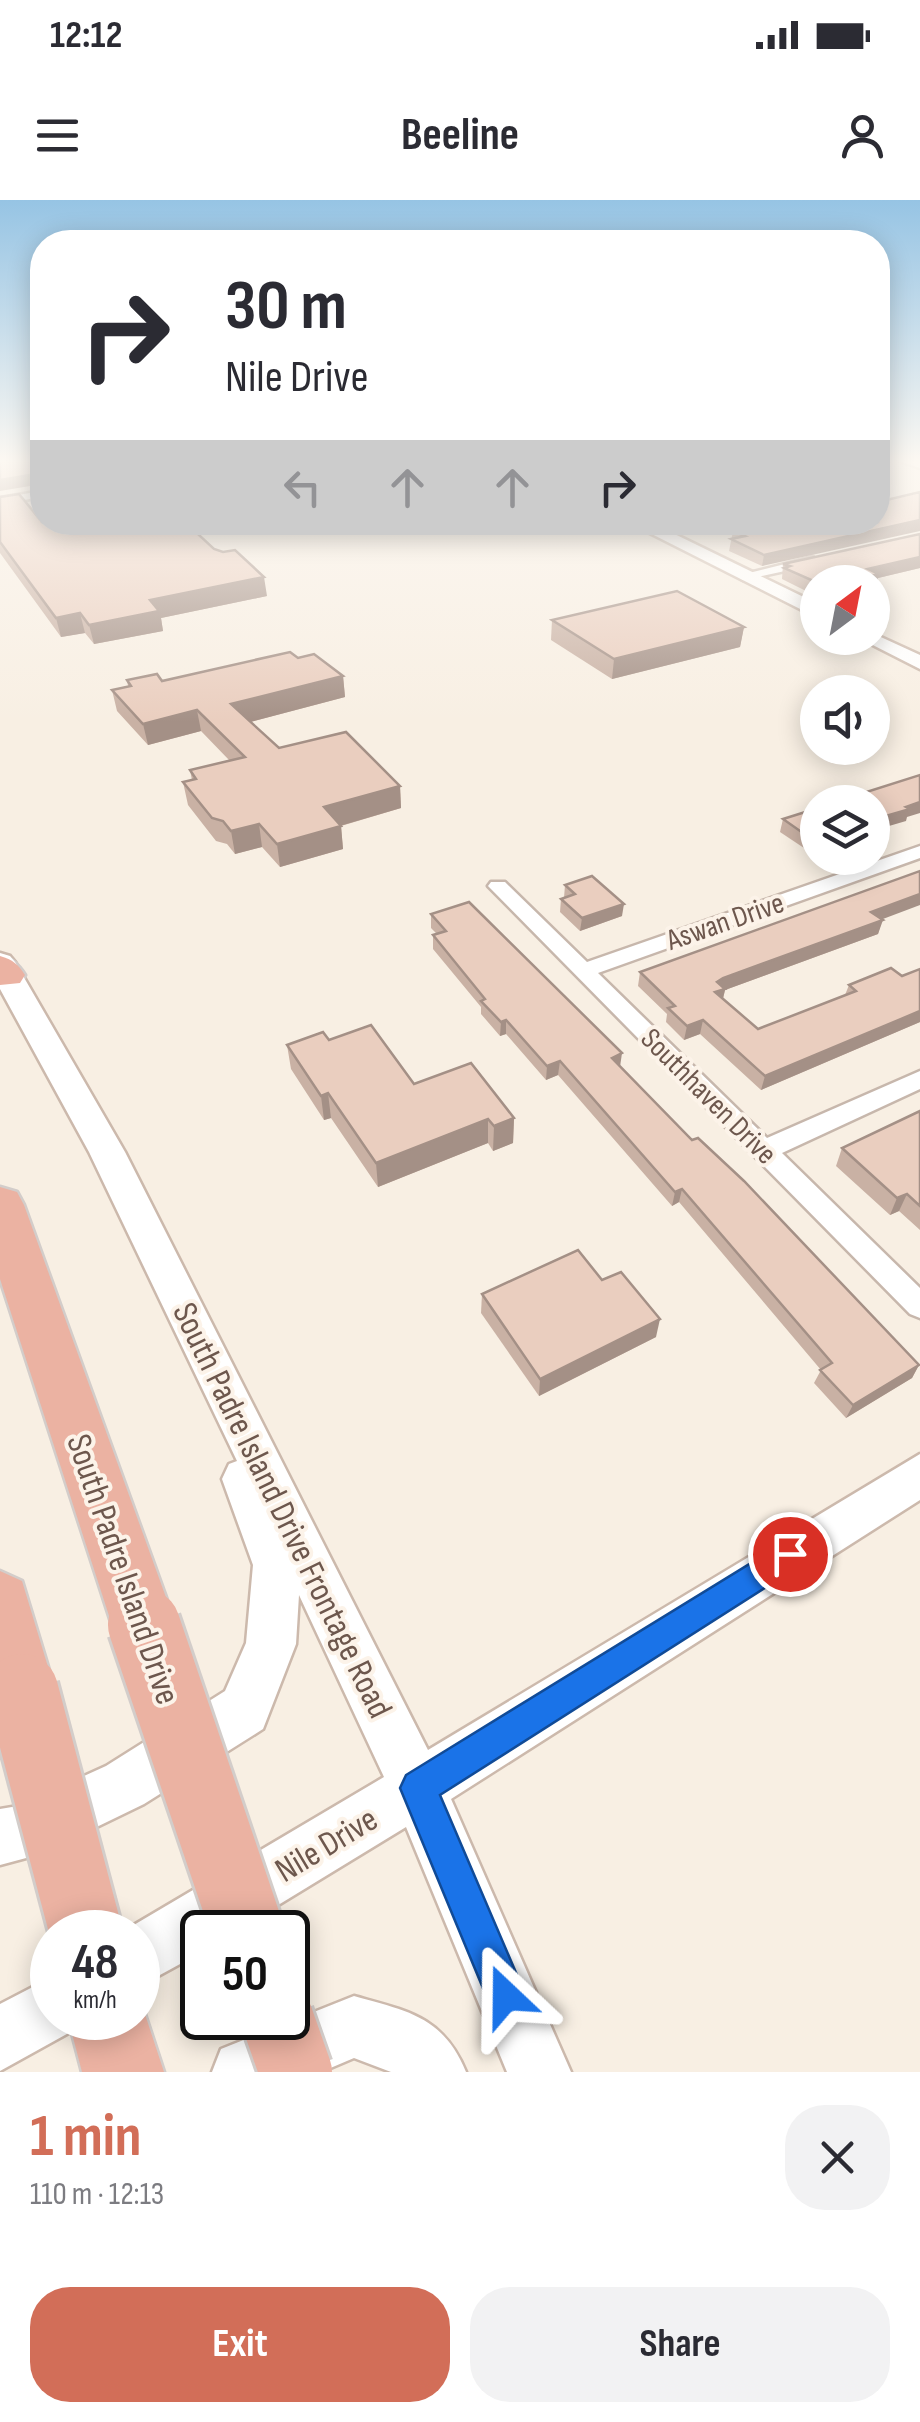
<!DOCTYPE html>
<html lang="en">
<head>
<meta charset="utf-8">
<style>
	body { margin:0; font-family:"Sofia Sans Condensed",sans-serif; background:#f2f2f3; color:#2b2b33; height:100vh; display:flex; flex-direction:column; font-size:38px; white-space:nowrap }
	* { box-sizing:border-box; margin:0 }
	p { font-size:32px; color:#7c7c81 }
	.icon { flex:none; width:55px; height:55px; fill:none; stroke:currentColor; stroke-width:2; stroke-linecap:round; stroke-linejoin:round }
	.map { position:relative; height:1872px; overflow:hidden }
	.sheet { display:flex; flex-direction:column; background:#fff; flex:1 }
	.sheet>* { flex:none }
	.banner { position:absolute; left:30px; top:30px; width:860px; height:305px; border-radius:40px; box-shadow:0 5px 25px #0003; background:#fff; color:#2b2b33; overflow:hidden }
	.needle { width:65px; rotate:32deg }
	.fabs { position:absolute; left:800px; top:365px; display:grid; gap:20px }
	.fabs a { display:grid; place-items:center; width:90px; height:90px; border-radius:50%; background:#fff; box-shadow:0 5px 25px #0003; font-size:50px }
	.speed { position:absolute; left:30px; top:1710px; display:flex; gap:20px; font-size:50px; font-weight:700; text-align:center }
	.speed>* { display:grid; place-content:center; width:130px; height:130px; border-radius:50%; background:#fff; box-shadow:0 5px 25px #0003; line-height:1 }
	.speed small { font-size:25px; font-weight:400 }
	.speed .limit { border:5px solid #111; border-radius:15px; background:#fff; color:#111 }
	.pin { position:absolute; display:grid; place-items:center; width:85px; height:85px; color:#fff; margin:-42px; border:5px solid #fff; border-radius:50%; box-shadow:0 2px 10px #0007 }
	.me { position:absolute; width:110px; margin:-55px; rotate:337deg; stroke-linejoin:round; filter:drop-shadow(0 0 8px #0008) }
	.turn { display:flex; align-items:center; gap:35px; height:210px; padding:0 30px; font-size:45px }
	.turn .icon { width:130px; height:130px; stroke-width:2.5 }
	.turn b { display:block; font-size:70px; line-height:85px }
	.lanes { display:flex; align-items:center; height:95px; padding:0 30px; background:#0003; justify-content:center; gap:50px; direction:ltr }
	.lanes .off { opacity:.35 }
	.round { display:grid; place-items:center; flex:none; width:105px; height:105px; border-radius:40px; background:#f2f2f3 }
	.headline { display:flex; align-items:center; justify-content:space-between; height:170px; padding:0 30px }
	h1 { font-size:60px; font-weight:700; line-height:75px; color:#d26e58 }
	.button { display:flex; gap:20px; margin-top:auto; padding:20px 30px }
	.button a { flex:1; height:115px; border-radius:40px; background:#d26e58; color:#fff; font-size:40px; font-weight:700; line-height:115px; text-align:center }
	.button a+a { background:#f2f2f3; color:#2b2b33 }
	.status { display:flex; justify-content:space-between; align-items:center; height:70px; padding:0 50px; background:#fff; direction:ltr }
	.status svg { height:28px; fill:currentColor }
	header { display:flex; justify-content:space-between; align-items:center; height:130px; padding:0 30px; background:#fff; font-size:45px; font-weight:700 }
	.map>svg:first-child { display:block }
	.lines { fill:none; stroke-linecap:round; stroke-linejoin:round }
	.minor-casing { stroke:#c7b7ac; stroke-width:5 }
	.secondary-casing { stroke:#ccb9ac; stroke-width:5 }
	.motorway-casing { stroke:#d3cdca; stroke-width:5 }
	.minor { fill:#fff; fill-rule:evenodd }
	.secondary { fill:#fff; fill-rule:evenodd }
	.motorway { fill:#ebb2a2; fill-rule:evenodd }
	.motorway-bridge-casing { stroke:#d3cdca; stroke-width:78; stroke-linecap:butt }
	.motorway-bridge { stroke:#ebb2a2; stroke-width:72 }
	.wall { fill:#c9b1a4 }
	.shaded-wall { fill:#a49086 }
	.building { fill:#eacebf; stroke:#a49086; stroke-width:2.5 }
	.route { fill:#1a73e8; stroke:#114b97; stroke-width:2.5 }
	.labels { text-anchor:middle; stroke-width:8; stroke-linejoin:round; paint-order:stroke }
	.street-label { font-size:30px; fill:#6d574d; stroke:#fcf3e9 }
	.near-street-label { font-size:35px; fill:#6d574d; stroke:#fcf3e9 }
</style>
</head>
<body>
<div class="status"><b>12:12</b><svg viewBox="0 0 49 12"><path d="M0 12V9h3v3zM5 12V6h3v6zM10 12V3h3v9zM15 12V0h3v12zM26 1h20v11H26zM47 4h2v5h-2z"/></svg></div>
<header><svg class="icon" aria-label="menu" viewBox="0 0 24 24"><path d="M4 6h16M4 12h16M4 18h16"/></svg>Beeline<svg class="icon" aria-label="person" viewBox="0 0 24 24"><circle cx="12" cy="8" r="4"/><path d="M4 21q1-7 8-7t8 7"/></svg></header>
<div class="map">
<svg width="920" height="1872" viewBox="0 0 920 1872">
	<rect width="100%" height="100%" fill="#f8efe3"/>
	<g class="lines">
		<defs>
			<g id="minor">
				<path d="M902,260l18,1v7l-17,-6z"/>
				<path d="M42,291v6l-42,7v-6z"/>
				<path d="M813,357l4,7 -74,16 -6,-4z"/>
				<path d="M920,646v12l-322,115 169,165 153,-67v18l-138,64 138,135v30l-10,-4 -422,-428 3,-4h14l82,80z"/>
			</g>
			<g id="secondary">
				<path d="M628,322h22l168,82v14z"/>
				<path d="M872,433l48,22v14l-61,-31h13z"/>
				<path d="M0,753l10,3 5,6 110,190 303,598 492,-296v46l-469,299 120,273h-64l-101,-245 -172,105h-32v20l-64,35v-55h-16l262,-155 -85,-182 -3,49 -33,85 -119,75 -103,50 -41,11v-56l18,-3 88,-40 119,-75 21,-48 7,-78 -31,-86 7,-15 8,-3 -148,-309 -89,-163z"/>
				<path d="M52,1777v41h27l-5,12 -74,41v-67z"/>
				<path d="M354,1796c53,15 89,20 112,76h-75l-37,-14 -33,14h-109l9,-23z"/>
			</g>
			<g id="motorway">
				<path d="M0,756c13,4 18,8 25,19l-5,8 -20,2z"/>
				<path d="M0,987l17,5 7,13 152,420 -9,23 -23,9 -23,-9 -9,-23 -112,-346z"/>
				<path d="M0,1371l22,10 33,109 -9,24 -24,9 -22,-9z"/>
				<path d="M138,1793l26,79h-82l-14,-54h70z"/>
			</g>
		</defs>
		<use href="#minor" class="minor-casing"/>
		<use href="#secondary" class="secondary-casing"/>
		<use href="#motorway" class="motorway-casing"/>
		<use href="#minor" class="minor"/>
		<use href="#secondary" class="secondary"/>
		<use href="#motorway" class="motorway"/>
		<defs>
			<g id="motorway-bridge">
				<path d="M144,1425l104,307"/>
				<path d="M22,1490l64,242"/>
				<path d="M277,1818l19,54"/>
			</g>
		</defs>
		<use href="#motorway-bridge" class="motorway-bridge-casing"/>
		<use href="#motorway-bridge" class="motorway-bridge"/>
	</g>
	<g class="wall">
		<path d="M0,297l42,24 38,5 187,70 -106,22 2,13 -69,13 -9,-11 -24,4 -61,-84z"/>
		<path d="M730,322h148l-116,44 -33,-15 4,-20 11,-3z"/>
		<path d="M920,334v34l-42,10 -2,8 -4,1v-5h-54v15l-36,-18 1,-15z"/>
		<path d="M552,420l192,7 -4,20 -128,32 -61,-39z"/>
		<path d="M298,458l45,18 2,21 -95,25 29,26 121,38 1,22 -60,18 2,23 -63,18 -18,-20 -27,7 -8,-10 -11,-3 -28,-36 -5,-23 9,-2 -2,-10 39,-10 -28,-29 -53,14 -31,-34 -5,-21 16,-4 -1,-6 35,1z"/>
		<path d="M818,608v39l-11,3 -27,-18 3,-13z"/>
		<path d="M565,685l57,31 -42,15 -20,-19 1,-13 3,-1z"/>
		<path d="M431,714l190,153 71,73 227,225 -7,13 -66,40 -32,-35 7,-13 -142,-168 -7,4 -114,-131 -12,5 -40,-46 -6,2 -19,-22v-7l-48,-58v-14l4,-1 -6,-6z"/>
		<path d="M882,720l-4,14 -153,56 -2,9 35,30 87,-34 4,-10 53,-9 18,-7v53l-159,68 -61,-56 -16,6 -18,-18 1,-8 -29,-28 2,-14z"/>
		<path d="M329,840l85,44 100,34 -1,25 -20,8 -5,-8 -110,44 -47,-69 -7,2 -33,-51 -4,-24z"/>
		<path d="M920,911v119l-21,-19 -9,4 -54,-49 6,-18z"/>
		<path d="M602,1080l54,57 -117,59 -58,-83 1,-19z"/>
	</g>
	<g class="shaded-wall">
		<path d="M42,273v11l-42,7v-11z"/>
		<path d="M920,320v11l-158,35 2,-11z"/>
		<path d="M920,357v11l-42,10 -2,8 -4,1v-5h-27l23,-13z"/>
		<path d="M264,377l3,19 -106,22 2,13 -69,13 -5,-19 61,-25z"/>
		<path d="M80,413l5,20 -24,4 -5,-19z"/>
		<path d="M744,427l-4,20 -128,32 2,-20z"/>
		<path d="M343,476l2,21 -110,29 -4,-22z"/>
		<path d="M197,510l4,21 -53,14 -5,-21z"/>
		<path d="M400,586l1,22 -75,22 -2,-23z"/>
		<path d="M920,602v11l-13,4 -1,4 -34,10v-11z"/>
		<path d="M259,624l3,23 -27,7 -4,-23z"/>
		<path d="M341,626l2,23 -63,18 -3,-23z"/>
		<path d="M818,636v11l-11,3 3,-12z"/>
		<path d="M920,694v11l-53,20 4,-13z"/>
		<path d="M624,704l-2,12 -42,15 2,-13z"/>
		<path d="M883,720l-5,14 -153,56 -3,12 -10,4 5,-24 6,-4z"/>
		<path d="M920,811v11l-159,68 4,-14z"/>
		<path d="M506,820v14l-6,2 1,-14z"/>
		<path d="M703,820l-3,14 -16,6 3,-14z"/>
		<path d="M622,853l-2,14 -8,-9z"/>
		<path d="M560,861l-2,14 -12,5 1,-14z"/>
		<path d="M328,893l3,25 -7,2 -3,-24z"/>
		<path d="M514,918l-1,25 -20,8 1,-25z"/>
		<path d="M488,919v24l-110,44 -2,-24z"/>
		<path d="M682,989l-3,13 -7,4 3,-14z"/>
		<path d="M907,994l-8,17 -9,4 7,-17z"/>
		<path d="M660,1119l-4,18 -117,59 1,-17z"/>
		<path d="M919,1165l-7,13 -66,40 7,-13z"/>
	</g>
	<g class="building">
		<path d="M0,260h42v13l-42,7z"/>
		<path d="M920,292v28l-156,35 -33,-16 14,-3 -12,-5 31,-7 -5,-2h119v-20z"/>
		<path d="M19,294l23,28h35l3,4 22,-4h83l29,27 9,3 12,-2 29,27 -114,23 9,11 -70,14 -9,-12 -24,5 -56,-76v-45z"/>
		<path d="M920,334v23l-52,12 11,5 -34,8 -27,1 -34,-15 6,-2 -7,-2z"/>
		<path d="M677,391l67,36 -130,32 -62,-39z"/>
		<path d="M290,452l8,6 16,-4 29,22 -112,28 48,44 67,-16 54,54 -76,21 17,19 -64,18 -18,-20 -28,7 -8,-10 -11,-3 -29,-36 13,-3 -6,-9 55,-13 -48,-47 -54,14 -31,-34 19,-4 -4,-6 30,-6 5,7z"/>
		<path d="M920,575v27l-14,5 4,2 -38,11v-18h-37z"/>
		<path d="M818,608v28l-8,2 -27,-19z"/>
		<path d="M920,671v23l-49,18 12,8 -160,58 -6,4 8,7 -10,3 43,37 98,-38 -7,-6 42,-17 11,8 18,-7v42l-155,65 -62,-56 -16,6 -19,-18 7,-2 -35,-34z"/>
		<path d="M592,676l32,28 -42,14 -21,-19 14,-5 -10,-9z"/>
		<path d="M469,702l153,151 -10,5 80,82 6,-2 46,43 175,184 -66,40 -33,-35 12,-7 -150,-174 -7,3 -115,-131 -13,5 -41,-46 -5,2 -20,-21 4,-2 -52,-64 13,-4 -15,-17z"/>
		<path d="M371,825l43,59 57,-21 43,55 -20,8 -6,-7 -112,44 -48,-70 -7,3 -34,-51 36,-13 6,8z"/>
		<path d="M920,911v95l-13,-12 -10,4 -55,-50z"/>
		<path d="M578,1050l24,30 19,-8 39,47 -120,60 -58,-85z"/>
	</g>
	<linearGradient id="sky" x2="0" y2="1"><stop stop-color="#96c4e4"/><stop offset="0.5" stop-color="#fcf8f2"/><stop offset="1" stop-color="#fcf8f2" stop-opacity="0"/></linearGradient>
	<rect width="920" height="522" fill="url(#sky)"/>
	<path class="route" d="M790,1339l11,5 5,10 -5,11 -361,230 86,201 -6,14 -14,6 -14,-6 -92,-222 6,-13z"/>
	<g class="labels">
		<g class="street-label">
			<text transform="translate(725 721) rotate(-19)" y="10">Aswan Drive</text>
			<text transform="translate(709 896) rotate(45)" y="10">Southhaven Drive</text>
		</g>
		<g class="near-street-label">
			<text transform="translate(283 1310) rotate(64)" y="12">South Padre Island Drive Frontage Road</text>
			<text transform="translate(124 1369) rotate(71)" y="12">South Padre Island Drive</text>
			<text transform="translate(326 1644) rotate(-31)" y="12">Nile Drive</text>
		</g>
	</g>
</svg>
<div class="fabs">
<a><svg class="needle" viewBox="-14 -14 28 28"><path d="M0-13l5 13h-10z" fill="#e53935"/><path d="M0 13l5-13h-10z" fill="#7c7c81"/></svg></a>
<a><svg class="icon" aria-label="sound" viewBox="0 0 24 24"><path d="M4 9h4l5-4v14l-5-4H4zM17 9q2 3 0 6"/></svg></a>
<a><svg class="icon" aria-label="layers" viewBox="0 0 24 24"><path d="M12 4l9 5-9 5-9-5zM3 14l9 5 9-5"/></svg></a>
</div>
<div class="speed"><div>48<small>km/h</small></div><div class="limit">50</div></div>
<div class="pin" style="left:790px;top:1354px;background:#d93025"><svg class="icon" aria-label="arrive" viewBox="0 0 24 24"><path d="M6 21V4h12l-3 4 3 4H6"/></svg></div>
<svg class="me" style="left:506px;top:1796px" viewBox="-20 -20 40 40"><path d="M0-17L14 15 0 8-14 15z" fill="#1a73e8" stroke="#fff" stroke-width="4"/></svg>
<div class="banner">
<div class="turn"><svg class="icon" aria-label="right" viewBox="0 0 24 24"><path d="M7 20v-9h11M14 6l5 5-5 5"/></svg><div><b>30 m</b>Nile Drive</div></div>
<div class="lanes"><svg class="icon off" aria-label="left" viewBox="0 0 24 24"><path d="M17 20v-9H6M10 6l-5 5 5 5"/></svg><svg class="icon off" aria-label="ahead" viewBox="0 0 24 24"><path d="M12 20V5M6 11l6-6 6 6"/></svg><svg class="icon off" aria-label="ahead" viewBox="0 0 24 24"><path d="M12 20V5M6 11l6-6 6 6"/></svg><svg class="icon" aria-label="right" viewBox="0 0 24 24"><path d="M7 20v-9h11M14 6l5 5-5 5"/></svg></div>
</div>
</div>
<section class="sheet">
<div class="headline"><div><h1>1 min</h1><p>110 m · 12:13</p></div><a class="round"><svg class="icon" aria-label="close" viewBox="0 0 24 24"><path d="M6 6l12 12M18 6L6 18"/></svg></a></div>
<div class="button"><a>Exit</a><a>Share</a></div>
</section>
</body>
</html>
